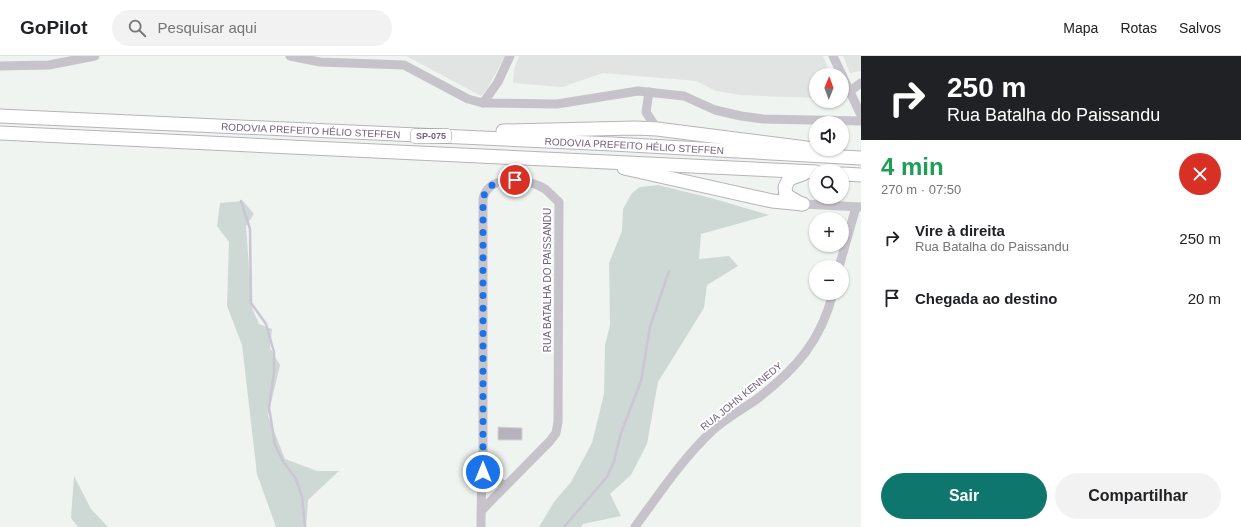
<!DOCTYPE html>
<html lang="pt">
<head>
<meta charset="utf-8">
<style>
	body { margin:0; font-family:Arial,sans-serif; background:#f2f2f2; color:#202124; height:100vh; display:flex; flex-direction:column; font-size:15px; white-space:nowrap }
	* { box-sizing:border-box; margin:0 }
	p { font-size:13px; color:#757577 }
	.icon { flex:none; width:22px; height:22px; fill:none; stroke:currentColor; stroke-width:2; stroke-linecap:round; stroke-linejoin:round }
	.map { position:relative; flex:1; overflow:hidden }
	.sheet { display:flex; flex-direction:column; background:#fff; width:380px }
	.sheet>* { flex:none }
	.hud { background:#202124; color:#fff; overflow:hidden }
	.needle { width:26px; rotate:1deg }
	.controls { position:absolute; left:809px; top:12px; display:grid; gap:8px }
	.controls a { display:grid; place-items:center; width:40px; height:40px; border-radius:50%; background:#fff; box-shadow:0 1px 3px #0004; font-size:20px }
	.pin { position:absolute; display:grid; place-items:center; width:34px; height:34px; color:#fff; margin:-17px; border:2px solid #fff; border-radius:50%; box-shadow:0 1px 4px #0007 }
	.me { position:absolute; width:44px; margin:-22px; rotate:0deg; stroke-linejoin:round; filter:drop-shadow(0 0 3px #0008) }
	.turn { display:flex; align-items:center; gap:14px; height:84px; padding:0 20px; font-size:18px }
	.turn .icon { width:52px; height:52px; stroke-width:2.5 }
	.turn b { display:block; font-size:28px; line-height:34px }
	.round { display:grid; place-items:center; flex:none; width:42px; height:42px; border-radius:21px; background:#f2f2f2 }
	.overview { display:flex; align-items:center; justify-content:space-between; height:68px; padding:0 20px }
	h1 { font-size:24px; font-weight:700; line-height:30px; color:#1e9e55 }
	.button { display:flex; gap:8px; margin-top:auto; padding:8px 20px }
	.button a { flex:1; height:46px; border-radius:24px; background:#0f766e; color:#fff; font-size:16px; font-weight:700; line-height:46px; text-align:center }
	.button a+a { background:#f2f2f2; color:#202124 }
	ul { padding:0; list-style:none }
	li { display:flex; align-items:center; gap:12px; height:60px; padding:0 20px }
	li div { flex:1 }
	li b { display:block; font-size:15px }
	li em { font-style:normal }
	header { display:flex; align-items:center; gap:24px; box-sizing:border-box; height:56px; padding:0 20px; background:#fff; border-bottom:1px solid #e0e0e0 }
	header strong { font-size:19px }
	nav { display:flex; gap:22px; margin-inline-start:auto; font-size:14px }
	.search { width:280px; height:36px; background:#f2f2f2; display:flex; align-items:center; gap:10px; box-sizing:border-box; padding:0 14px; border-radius:22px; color:#757577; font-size:15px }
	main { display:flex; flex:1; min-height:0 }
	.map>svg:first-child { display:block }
	.built { fill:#e2e4e3 }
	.green { fill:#ced9d6 }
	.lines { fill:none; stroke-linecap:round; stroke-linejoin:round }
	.stream { stroke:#cac6d2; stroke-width:2.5 }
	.building { fill:#b7b3bd; stroke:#d2d5d3 }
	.highway-casing { stroke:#b7b3ba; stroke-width:15 }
	.minor { stroke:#c7c3ca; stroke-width:9 }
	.highway { stroke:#fff; stroke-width:13 }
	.route { stroke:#1a73e8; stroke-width:7; stroke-dasharray:0 12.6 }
	.labels { text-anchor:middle; stroke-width:4; stroke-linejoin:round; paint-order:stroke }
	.shield { fill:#fff; stroke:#9c90a8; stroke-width:1 }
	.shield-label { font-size:9px; font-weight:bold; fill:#726182 }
	.street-label { font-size:10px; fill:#726182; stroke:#fff }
</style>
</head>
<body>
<header>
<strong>GoPilot</strong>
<div class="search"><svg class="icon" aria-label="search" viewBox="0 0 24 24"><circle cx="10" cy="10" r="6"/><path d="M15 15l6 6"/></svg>Pesquisar aqui</div>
<nav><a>Mapa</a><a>Rotas</a><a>Salvos</a></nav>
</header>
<main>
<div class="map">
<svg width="861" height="471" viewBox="0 0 861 471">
	<rect width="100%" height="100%" fill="#eff4f0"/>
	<g class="built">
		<path d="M406,0h99l-18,33 -6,7z"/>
		<path d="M519,0h304l8,19h-15v23l-77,-3 -23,-4 -20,-10 -93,-8 -41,14 -49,-4 1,-14z"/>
		<path d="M843,0h18v15l-11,2z"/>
	</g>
	<g class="green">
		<path d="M658,129l53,13 58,17 -68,19 -2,25 30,-3 9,10 -31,19 -3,23 -46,74 -11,62 -16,31 -21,19 11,22 -38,8 -2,3h-42l15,-25 17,-20 21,-39 7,-28 5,-22 1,-48 5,-20 -1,-62 13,-32 1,-22 9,-16 8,-6z"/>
		<path d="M243,145l11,13 -8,12 6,82 7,16 13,5 -2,19 10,17 -12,51 17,43 32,12h22l-31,29 -2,27h-30l-19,-53 -15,-129 -15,-39 2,-64 -12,-16 3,-23z"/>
		<path d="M74,420l17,33 17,18h-30l-7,-9z"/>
	</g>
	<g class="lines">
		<g class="stream">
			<path d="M241,145l9,28 1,74 15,21 8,28v20l-5,35 6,38 8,16 13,18 6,18 3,30"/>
			<path d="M564,471l43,-50 7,-16 7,-28 20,-52 9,-54 19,-56"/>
		</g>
	</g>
	<path class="building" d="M498,371l24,1v12h-24z"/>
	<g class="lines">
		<defs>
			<g id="highway">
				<path id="s1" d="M0,60l613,28 248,14"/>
				<path d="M503,75l132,-3 22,1 165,21"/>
				<path d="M0,77l816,39"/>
				<path d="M624,112l148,33 31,3"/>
				<path d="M842,118l19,1"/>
				<path d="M801,148l-15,-9 -1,-8 4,-8 14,-5"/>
			</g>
		</defs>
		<use href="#highway" class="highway-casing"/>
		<g class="minor">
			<path d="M290,0l30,6 84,3 64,34 15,4 74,1 81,-13 46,5 31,14 26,6 22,3 98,2"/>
			<path d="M833,0l9,19"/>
			<path d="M0,10l49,-1 46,-9"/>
			<path d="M842,19l19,40"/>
			<path d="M850,35l11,-8"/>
			<path d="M649,36l-3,20 11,17"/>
			<path d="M483,47l15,-21 12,-26"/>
			<path d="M803,148l58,3"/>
			<path d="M839,211l17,-60"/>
			<path d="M483,416l10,9 13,4"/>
			<path d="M481,471c0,-19 0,-37 2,-55v-273c6,-26 45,-21 62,-10 5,4 9,9 14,13l-1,220 -2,11 -6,8 -69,70"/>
			<path d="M635,471c24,-33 48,-69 78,-97 13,-12 30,-21 44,-31 39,-30 64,-58 76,-106"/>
		</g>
		<use href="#highway" class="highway"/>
	</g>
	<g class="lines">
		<path class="route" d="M483,416v-273c4,-17 17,-17 32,-19"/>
	</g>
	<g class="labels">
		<rect class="shield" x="411" y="73" width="40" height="14" rx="3"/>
		<g class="shield-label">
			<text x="431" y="83">SP-075</text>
		</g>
		<g class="street-label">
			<text dy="4" stroke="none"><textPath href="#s1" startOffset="311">RODOVIA PREFEITO HÉLIO STEFFEN</textPath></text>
			<text dy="4" stroke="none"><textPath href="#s1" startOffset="635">RODOVIA PREFEITO HÉLIO STEFFEN</textPath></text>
			<text transform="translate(547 224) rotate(-90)" y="4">RUA BATALHA DO PAISSANDU</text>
			<text transform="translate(741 340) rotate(-39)" y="4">RUA JOHN KENNEDY</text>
		</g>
	</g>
</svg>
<div class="controls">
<a><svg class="needle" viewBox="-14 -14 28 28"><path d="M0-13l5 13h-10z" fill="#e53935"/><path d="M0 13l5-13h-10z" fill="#757577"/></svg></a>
<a><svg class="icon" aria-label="sound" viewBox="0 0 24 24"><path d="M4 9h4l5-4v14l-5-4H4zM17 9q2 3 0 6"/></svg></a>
<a><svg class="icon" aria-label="search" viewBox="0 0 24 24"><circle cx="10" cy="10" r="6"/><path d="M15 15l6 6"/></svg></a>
<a>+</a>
<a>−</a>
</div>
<div class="pin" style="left:515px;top:124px;background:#d93025"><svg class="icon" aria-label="arrive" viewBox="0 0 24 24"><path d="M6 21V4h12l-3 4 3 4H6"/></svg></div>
<svg class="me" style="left:483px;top:416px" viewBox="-20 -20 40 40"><circle r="17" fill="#1a73e8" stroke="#fff" stroke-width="3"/><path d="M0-11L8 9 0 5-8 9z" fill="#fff"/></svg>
</div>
<section class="sheet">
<div class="hud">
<div class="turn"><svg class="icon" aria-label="right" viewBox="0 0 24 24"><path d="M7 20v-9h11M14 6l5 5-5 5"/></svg><div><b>250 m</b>Rua Batalha do Paissandu</div></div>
</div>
<div class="overview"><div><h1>4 min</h1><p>270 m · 07:50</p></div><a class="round" style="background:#d93025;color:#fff"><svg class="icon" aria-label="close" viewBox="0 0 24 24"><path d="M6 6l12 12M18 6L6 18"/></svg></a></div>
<ul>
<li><svg class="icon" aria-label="right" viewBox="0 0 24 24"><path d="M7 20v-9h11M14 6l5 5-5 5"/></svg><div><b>Vire à direita</b><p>Rua Batalha do Paissandu</p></div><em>250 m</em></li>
<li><svg class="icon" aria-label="arrive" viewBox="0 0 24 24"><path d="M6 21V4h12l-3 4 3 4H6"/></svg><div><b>Chegada ao destino</b></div><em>20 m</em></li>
</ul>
<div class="button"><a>Sair</a><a>Compartilhar</a></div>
</section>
</main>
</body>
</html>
